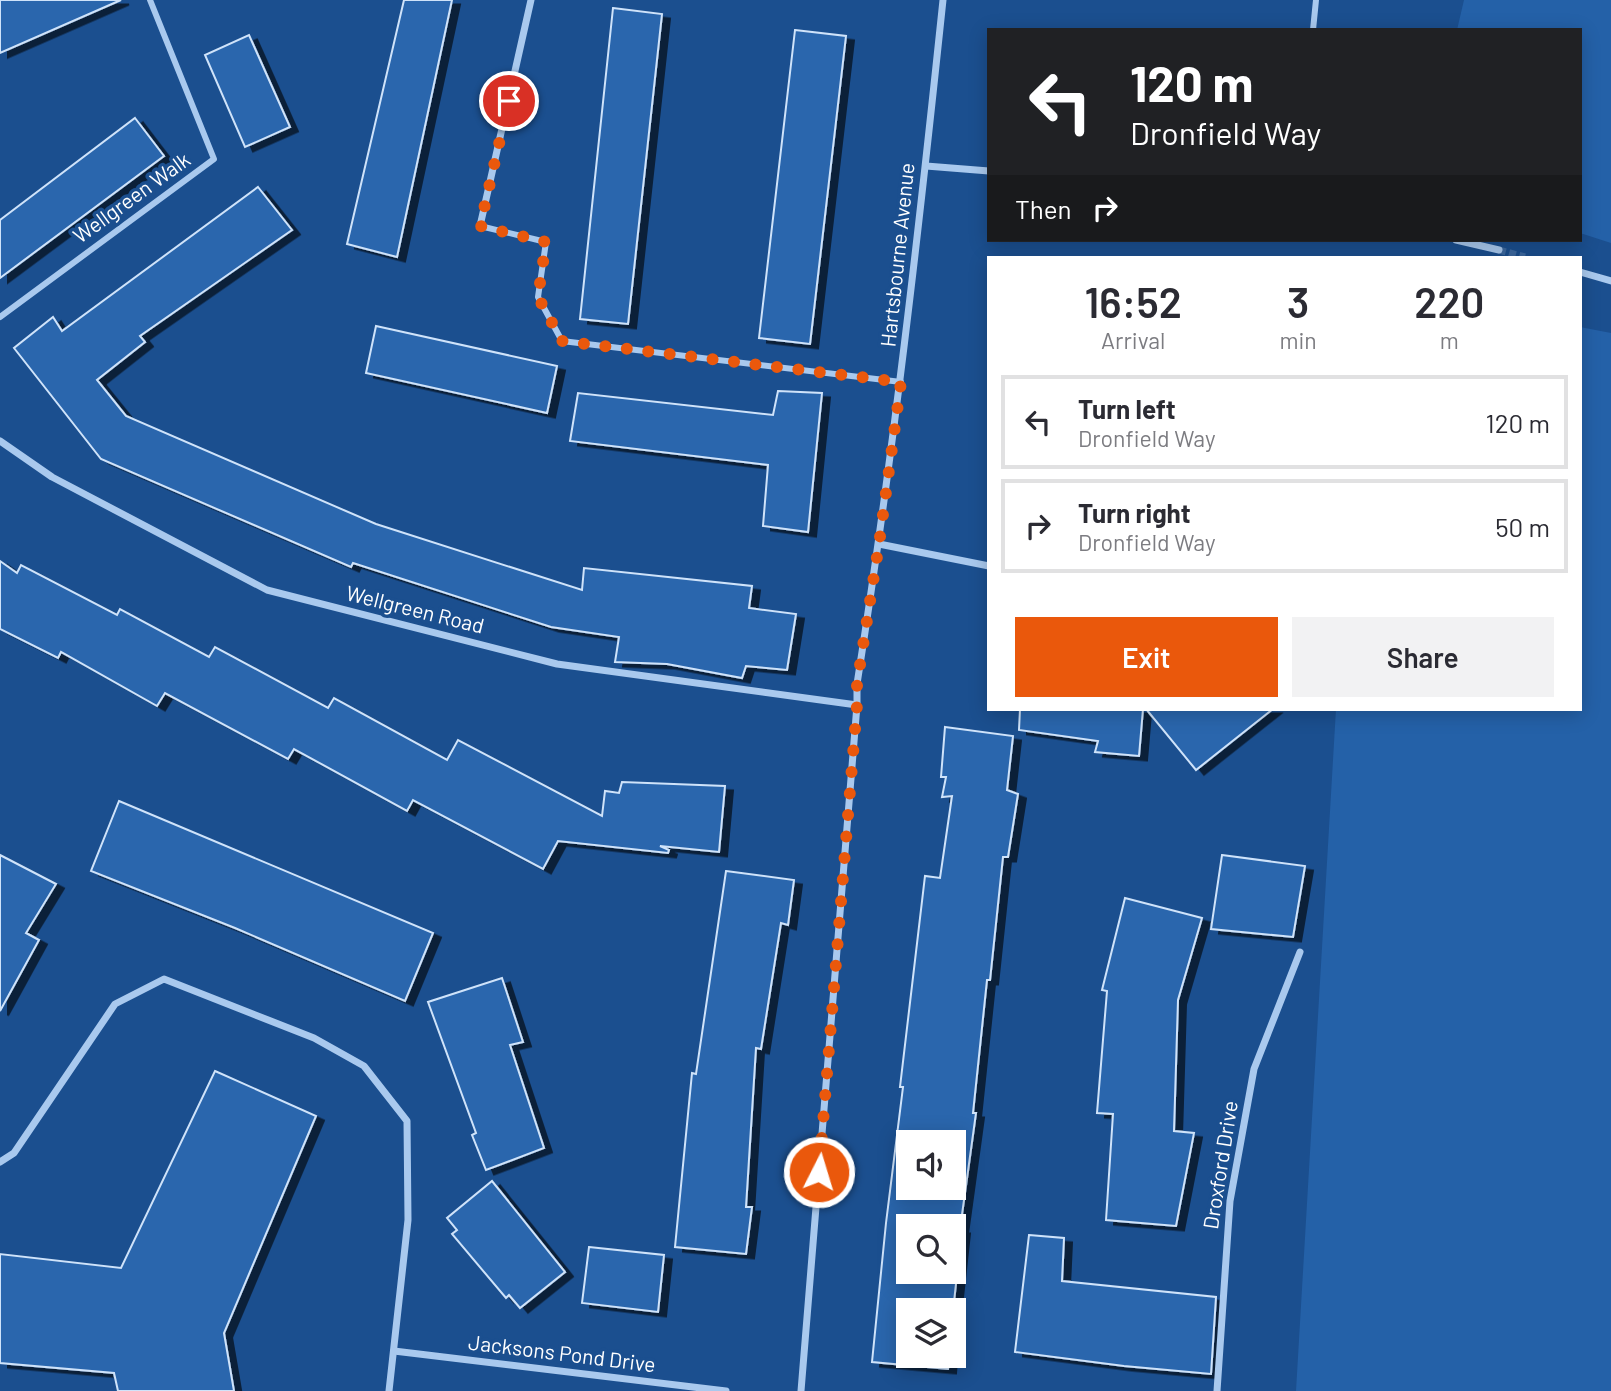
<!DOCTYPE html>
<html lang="en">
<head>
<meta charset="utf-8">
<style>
	body { margin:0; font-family:Barlow,sans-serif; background:#f2f2f3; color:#2b2b33; height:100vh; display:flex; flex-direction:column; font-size:26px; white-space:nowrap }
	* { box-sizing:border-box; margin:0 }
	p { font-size:23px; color:#7c7c81 }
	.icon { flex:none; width:38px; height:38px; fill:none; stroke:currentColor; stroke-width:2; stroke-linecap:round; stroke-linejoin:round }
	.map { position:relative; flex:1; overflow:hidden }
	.details { position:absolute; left:987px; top:256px; width:595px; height:455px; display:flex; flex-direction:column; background:#fff; border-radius:0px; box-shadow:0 4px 18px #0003 }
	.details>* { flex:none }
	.top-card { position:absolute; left:987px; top:28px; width:595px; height:214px; border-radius:0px; box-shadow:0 4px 18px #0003; background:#202124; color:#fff; overflow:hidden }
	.fabs { position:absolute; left:896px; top:1130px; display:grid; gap:14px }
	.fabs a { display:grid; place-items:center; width:70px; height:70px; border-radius:0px; background:#fff; box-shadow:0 4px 18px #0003; font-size:35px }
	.pin { position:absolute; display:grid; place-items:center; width:60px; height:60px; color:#fff; margin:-30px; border:4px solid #fff; border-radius:50%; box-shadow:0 2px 7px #0007 }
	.me { position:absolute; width:77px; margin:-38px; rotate:5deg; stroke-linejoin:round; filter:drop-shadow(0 0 5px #0008) }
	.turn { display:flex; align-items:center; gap:24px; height:147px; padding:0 28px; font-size:32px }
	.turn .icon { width:91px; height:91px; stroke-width:2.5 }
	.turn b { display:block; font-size:49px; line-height:60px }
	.then { display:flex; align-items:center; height:66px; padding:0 28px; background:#0003; gap:14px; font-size:26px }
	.eta { display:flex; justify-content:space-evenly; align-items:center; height:119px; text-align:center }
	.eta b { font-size:42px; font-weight:600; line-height:49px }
	.cta { display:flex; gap:14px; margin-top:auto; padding:14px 28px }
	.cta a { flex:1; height:80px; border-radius:0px; background:#ea580c; color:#fff; font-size:28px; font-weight:600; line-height:80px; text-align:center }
	.cta a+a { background:#f2f2f3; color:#2b2b33 }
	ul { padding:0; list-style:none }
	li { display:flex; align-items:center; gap:21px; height:94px; margin:0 14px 10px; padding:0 14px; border:4px solid #e1e1e2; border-radius:0px }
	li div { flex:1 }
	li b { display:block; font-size:26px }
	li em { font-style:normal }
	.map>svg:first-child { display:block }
	.green { fill:#2461a8 }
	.building { fill:#2a66ad; stroke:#cfe3fa; stroke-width:2; fill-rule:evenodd; filter:url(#shadow) }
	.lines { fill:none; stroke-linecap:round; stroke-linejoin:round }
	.minor-tunnel { stroke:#3d69a0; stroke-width:7; stroke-dasharray:7 3.5; stroke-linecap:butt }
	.pedestrian { stroke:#a9c9ee; stroke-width:6 }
	.minor { stroke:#a9c9ee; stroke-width:7 }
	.route { stroke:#ea580c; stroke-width:12; stroke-dasharray:0 21.6 }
	.labels { text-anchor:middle; stroke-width:7; stroke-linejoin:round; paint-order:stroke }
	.street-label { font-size:21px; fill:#fff; stroke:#1b4f8f }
</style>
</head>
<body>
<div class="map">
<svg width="1611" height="1391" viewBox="0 0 1611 1391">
	<defs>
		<filter id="shadow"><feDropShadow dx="8" dy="4.5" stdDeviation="0" flood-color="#0009"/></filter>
	</defs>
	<rect width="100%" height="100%" fill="#1b4f8f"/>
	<g class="green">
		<path d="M1464,0h147v243l-31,-10v-203h-123z"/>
		<path d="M1580,327l31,6v1058h-315l40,-682h244z"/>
	</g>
	<g class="building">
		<path d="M0,0h121l-121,53z"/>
		<path d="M404,0h48l-55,257 -50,-13z"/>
		<path d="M613,8l49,6 -34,310 -48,-5z"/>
		<path d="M795,30l51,6 -36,308 -51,-6z"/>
		<path d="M249,35l41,92 -45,20 -40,-92z"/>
		<path d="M135,118l29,38 -164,122v-58z"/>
		<path d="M258,187l34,43 -152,106 5,6 -48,38 29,36 250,108 206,66 2,-22 168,18 -3,22 47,6 -9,56 -41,-4 -4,12 -75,-14 -52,-2 4,-25 -68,-10 -198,-64 -2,4 -250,-108 -87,-111 39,-31 9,14z"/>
		<path d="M376,326l181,40 -10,47 -181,-40z"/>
		<path d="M778,391l44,2 -14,139 -45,-6 5,-61 -198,-24 8,-48 195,22z"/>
		<path d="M0,561l17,12 4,-8 96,50 3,-6 89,48 6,-10 113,61 6,-10 113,62 11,-20 144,76 3,-25 14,2 3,-11 103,4 -6,66 -59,-6 9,4 -1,3 -110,-12 -15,28 -130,-69 -6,11 -113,-62 -6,10 -123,-66 -8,13 -96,-54 -3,6 -58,-29z"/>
		<path d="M1020,709h123l-4,47 -44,-4 3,-11 -79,-11z"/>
		<path d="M1146,709h127l-77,61z"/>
		<path d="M945,727l68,9 -6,54 11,4 -10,63h-5l-13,123h-3l-14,133h3l-16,116h2l-9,82h-45v45h41l-1,13 -76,-7 14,-139 17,-136h-3l25,-211 15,2 12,-82 -10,1 4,-20h-5zM908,1143h46v45h-46zM908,1227h46v45h-46z"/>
		<path d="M119,801l314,132 -28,68 -170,-73 -144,-57z"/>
		<path d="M0,855l56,29 -30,49 13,7 -39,71z"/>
		<path d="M1222,855l83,11 -12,71 -82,-8z"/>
		<path d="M726,871l68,9 -6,45 -7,-2 -20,126 -5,-1 -10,159h6l-6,47 -71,-7 17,-174 4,1z"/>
		<path d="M1125,898l77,20 -24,82 -4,131 20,2 -18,93 -70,-6 7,-106 -16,-1 10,-122 -5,-1z"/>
		<path d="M502,978l21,64 -13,3 34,103 -58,22 -14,-35 4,-2 -48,-131z"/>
		<path d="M215,1071l101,45 -92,217 10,58h-116l-4,-18 -114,-10v-109l121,14z"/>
		<path d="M492,1181l73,91 -45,36 -11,-13 -3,3 -54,-64 5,-4 -10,-12z"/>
		<path d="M1029,1235l35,3 -2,43 154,16 -5,77 -87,-8 -109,-14z"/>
		<path d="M589,1247l75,8 -6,57 -76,-9z"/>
	</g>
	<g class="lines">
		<path class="minor-tunnel" d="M1499,250l26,7"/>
		<g class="pedestrian">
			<path d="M1313,30l3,-30"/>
			<path d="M480,226l66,16 -8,55 24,44 339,41"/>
			<path d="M0,317l214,-158 -64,-159"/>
		</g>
		<g class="minor">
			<path d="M926,166l63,5"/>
			<path d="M480,226l51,-226"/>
			<path d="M1456,240l43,10"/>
			<path d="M1580,272l31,9"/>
			<path d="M0,441l52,36 215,113 290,74 300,41"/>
			<path d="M879,544l110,22"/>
			<path d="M0,1162l14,-9 101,-149 49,-25 150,59 50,28 43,55 1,99 -19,171"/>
			<path d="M394,1351l332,40"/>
			<path d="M801,1391l56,-686v-21c36,-227 62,-455 86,-684"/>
			<path d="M1217,1391l13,-190 24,-132 46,-117"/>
		</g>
	</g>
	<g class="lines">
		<path class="route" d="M509,101l-29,125 66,16 -8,55 24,44 339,41 -22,162 -22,140v21l-38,467"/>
	</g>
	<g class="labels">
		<g class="street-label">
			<text transform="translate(132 198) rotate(-36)" y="7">Wellgreen Walk</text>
			<text transform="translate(898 255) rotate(-84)" y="7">Hartsbourne Avenue</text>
			<text transform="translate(415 610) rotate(14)" y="7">Wellgreen Road</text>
			<text transform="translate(1221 1165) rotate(-81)" y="7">Droxford Drive</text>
			<text transform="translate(562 1354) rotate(7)" y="7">Jacksons Pond Drive</text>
		</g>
	</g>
</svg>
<div class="fabs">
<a><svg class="icon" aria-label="sound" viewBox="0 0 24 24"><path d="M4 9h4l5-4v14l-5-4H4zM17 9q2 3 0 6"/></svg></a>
<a><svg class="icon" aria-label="search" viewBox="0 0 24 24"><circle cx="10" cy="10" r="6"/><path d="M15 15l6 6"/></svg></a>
<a><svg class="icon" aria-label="layers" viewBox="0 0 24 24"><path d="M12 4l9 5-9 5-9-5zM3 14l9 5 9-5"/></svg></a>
</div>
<div class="pin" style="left:509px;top:101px;background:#d93025"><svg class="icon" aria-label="arrive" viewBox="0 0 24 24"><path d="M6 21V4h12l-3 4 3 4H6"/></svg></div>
<svg class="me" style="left:819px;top:1172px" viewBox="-20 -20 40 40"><circle r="17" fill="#ea580c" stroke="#fff" stroke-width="3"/><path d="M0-11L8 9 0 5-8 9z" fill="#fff"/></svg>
<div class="top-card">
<div class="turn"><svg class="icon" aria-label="left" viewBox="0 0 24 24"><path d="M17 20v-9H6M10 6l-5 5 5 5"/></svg><div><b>120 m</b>Dronfield Way</div></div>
<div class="then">Then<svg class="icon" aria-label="right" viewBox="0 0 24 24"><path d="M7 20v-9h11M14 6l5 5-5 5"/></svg></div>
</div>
<section class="details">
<div class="eta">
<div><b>16:52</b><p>Arrival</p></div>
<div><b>3</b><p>min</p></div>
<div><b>220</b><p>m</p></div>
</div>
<ul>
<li><svg class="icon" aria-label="left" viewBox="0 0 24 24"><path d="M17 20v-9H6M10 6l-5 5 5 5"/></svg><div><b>Turn left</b><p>Dronfield Way</p></div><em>120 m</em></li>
<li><svg class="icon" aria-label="right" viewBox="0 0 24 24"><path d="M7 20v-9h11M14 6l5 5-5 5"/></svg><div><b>Turn right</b><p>Dronfield Way</p></div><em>50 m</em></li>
</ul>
<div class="cta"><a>Exit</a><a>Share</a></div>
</section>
</div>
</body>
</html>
